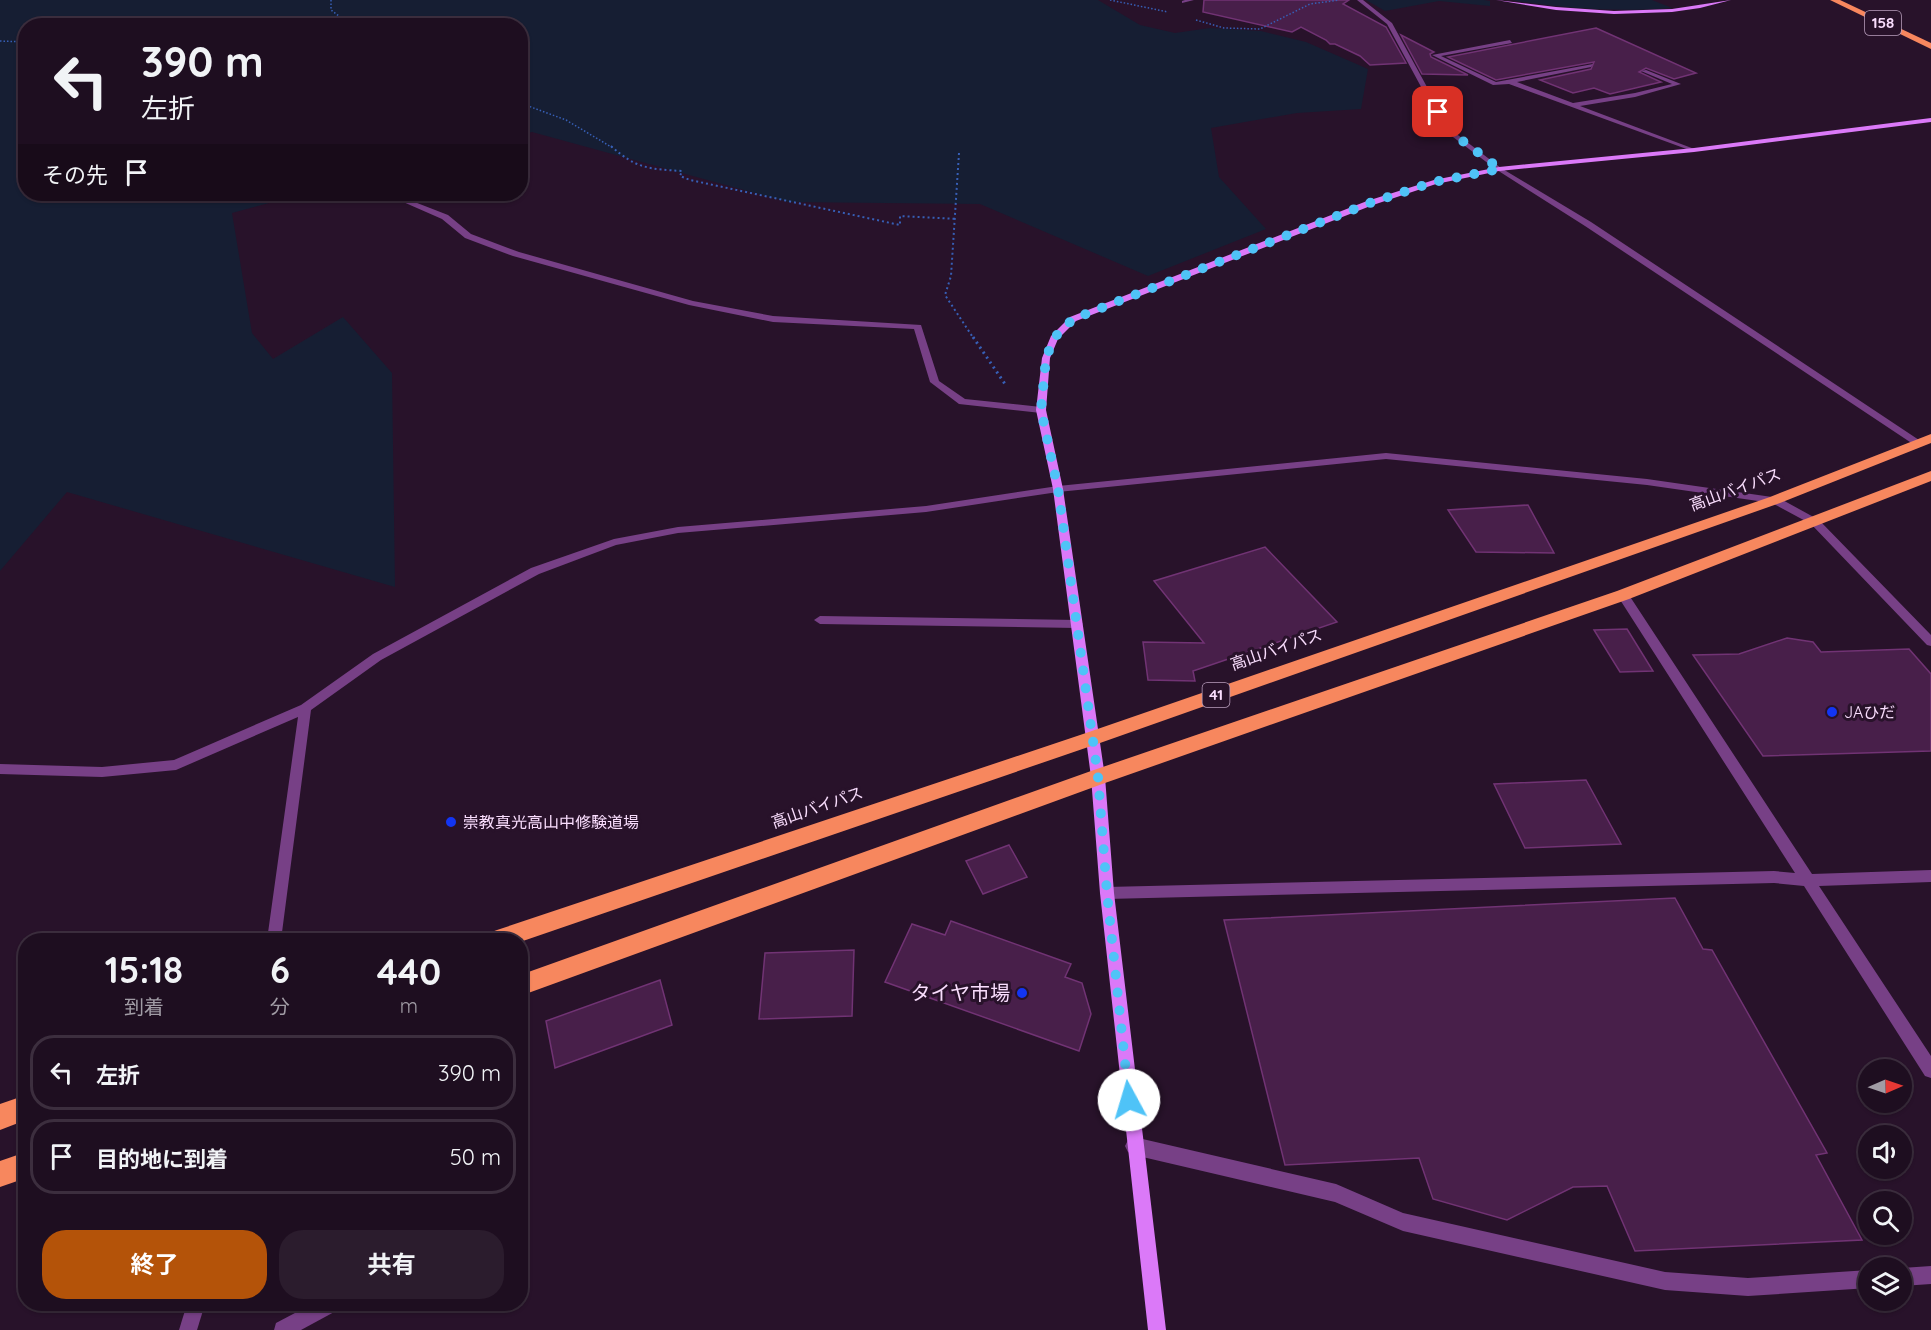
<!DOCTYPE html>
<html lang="ja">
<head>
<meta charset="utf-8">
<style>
	body { margin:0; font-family:Quicksand,"Noto Sans JP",sans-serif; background:#2b1c2d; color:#f1f3f6; height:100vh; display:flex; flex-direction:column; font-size:22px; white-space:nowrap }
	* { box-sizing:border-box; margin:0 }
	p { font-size:20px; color:#a19ca5 }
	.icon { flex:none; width:33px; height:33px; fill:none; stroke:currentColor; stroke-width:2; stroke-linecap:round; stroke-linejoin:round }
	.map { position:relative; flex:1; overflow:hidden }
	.side { position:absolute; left:18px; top:933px; width:510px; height:378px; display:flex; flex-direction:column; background:#1e0e20; border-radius:24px; box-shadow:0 2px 4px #0004,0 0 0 2px #3c2e3e }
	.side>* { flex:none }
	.guide { position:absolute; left:18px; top:18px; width:510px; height:183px; border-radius:24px; box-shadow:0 2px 4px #0004,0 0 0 2px #3c2e3e; background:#1e0e20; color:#f1f3f6; overflow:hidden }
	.needle { width:39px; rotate:88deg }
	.fabs { position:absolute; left:1858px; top:1059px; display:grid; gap:12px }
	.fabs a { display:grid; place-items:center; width:54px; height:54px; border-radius:50%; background:#1e0e20; box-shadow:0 2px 4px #0004,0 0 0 2px #3c2e3e; font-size:30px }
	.pin { position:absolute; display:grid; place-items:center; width:51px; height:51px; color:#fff; margin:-26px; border-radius:12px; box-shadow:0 3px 9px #0006 }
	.me { position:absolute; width:66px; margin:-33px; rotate:354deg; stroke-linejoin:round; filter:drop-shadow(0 0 4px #0008) }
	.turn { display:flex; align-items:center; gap:21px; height:126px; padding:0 24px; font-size:27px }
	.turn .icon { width:78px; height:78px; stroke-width:2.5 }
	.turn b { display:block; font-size:42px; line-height:51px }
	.then { display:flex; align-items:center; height:57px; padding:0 24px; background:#0003; gap:12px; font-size:22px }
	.eta { display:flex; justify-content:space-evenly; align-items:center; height:102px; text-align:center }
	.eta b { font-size:36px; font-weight:700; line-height:42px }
	.cta { display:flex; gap:12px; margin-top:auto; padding:12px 24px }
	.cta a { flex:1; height:69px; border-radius:24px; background:#b45309; color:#fff; font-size:24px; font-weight:700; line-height:69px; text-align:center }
	.cta a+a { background:#2b1c2d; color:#f1f3f6 }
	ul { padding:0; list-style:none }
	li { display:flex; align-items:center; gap:18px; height:75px; margin:0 12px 9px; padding:0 12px; border:3px solid #3c2e3e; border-radius:24px }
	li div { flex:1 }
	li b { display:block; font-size:22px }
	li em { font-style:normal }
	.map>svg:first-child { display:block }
	.green { fill:#161e33 }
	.building { fill:#481f4a; stroke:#713374; stroke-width:1.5 }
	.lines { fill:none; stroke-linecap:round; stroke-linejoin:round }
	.path-far2 { stroke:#375fb6; stroke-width:1.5; stroke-dasharray:1.5 2; stroke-linecap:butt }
	.path-far1 { stroke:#375fb6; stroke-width:2; stroke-dasharray:2 3; stroke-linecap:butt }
	.path { stroke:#375fb6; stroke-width:3; stroke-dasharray:2 4; stroke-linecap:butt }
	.lane { fill:#774086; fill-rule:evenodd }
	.street { fill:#774086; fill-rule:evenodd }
	.secondary { fill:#db79f8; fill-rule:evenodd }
	.highway { fill:#f7875e; fill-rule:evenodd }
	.route { stroke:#4fc3f7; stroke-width:10; stroke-dasharray:0 18 }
	.poi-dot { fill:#1335f3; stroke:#28122a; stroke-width:2 }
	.labels { text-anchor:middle; stroke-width:6; stroke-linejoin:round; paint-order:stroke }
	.shield { fill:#28122a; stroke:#baa0be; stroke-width:1.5 }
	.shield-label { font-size:15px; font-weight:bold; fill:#f9ddfd }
	.street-label { font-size:16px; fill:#f9ddfd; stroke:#28122a }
	.poi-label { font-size:16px; fill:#f9ddfd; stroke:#28122a; text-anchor:start }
	.near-poi-label { font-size:20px; fill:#f9ddfd; stroke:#28122a; text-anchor:end }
</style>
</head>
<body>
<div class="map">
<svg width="1931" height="1330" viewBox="0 0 1931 1330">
	<rect width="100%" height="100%" fill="#28122a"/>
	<g class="green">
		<path d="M0,0h1098l42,25 35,8 35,-5 51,3 45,11 62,27 -7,40 -64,4 -86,15 8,49 47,52 -118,47 -168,-72 -192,-2 -256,-70 -11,3 -1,-109h-494v168h277l-71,19 20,120 21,26 70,-42 49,56 3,214 -328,-95 -67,79z"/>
		<path d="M1366,0h118l6,1v5l-51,-5 -54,10z"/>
		<path d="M1511,0h141l20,8c-54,4 -108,1 -161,-8z"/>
	</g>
	<g class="building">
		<path d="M1204,0h145l-6,4 43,23 20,36 -36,2 -10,-9 -25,-12h-5l-4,-4 -25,-13 -9,5 -89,-20z"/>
		<path d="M1596,28l100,45 -22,6 -28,-11 -7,4 22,10 -51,12 -16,-6 -21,5 -33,-13 51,-11 3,-7 -98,18 -48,-23z"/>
		<path d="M1401,35l33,17 -4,2 1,3 37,18 -46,-1z"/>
		<path d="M1528,505l26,48 -78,-1 -28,-42z"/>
		<path d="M1265,547l72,75 -144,49 2,10 -47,-1 -5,-38 61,1 -50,-62z"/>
		<path d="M1627,629l26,42 -33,1 -26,-42z"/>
		<path d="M1787,638l26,4 8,10 88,-3 22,25v77l-168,5 -70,-101 46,-1z"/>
		<path d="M1586,780l35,64 -96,4 -31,-64z"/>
		<path d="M1009,845l18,32 -44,17 -17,-33z"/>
		<path d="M1675,898l28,51 9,1 115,203 -11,2 46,85 -227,11 -28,-65 -34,1 -66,33 -74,-21 -14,-41 -134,7 -61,-245z"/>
		<path d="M951,921l120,43 -6,13 17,6 9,31 -12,37 -194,-69 27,-58 33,11z"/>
		<path d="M854,950l-2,66 -93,3 6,-66z"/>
		<path d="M660,980l12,45 -117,43 -9,-47z"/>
	</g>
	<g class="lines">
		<g class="path-far2">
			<path d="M331,0v10l21,16"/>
			<path d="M1110,0l58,12"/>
			<path d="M1196,20l28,8 36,1 50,-25 29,-4"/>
			<path d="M230,26l50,-8 65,1"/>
			<path d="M0,41l26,1"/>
			<path d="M520,103l46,17 47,28"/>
		</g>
		<g class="path-far1">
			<path d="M611,146c25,23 39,23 71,25l-2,5 10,4 210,45v-9l57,3"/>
			<path d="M959,153l-8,123 -6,19 29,44"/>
		</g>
		<path class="path" d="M973,337l32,47"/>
		<g class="lane">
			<path d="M1185,0h9l-12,3v-2z"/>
			<path d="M1510,40l2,3 -71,13 55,26 97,-18 -2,3 -74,15 56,21 62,-10 37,-9 -31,-13 5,-1 35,14 -46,13 -55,9 117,44 -5,1 -183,-67 -16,1 -61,-30z"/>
			<path d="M312,1304h26l-2,7 -35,19h-27l2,-7z"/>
		</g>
		<g class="street">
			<path d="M1357,0h6l29,23 58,106 51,39 90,54 331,220v4h-6l-331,-220 -88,-56 -52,-39 -58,-107z"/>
			<path d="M385,194h9l54,21 23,19 48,18 174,49 80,15 148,9 18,56 26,18 76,8 5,3 -5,3 -82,-9 -29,-22 -16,-53 -141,-7 -84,-17 -176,-49 -48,-18 -23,-19z"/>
			<path d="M1386,453l261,26 132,19 40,22 112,115v11l-4,-1 -116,-121 -39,-21 -125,-18 -261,-26 -328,33 -132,20 -248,21 -62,12 -77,29 -158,86 -70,50 -30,230h-14l31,-223 -122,53 -74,7 -102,-3v-10l102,3 72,-7 127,-55 72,-51 158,-86 83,-29 64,-12 248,-21 132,-20z"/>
			<path d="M1623,591l4,1 185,282 119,-4v12l-112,4 112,170v22l-6,-2 -121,-190 -30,-3 -667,16 -5,-2 -2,-4 2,-4 5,-2 667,-16 21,2 -178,-278z"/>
			<path d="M820,616l257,4 6,4 -6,4 -257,-4 -6,-4z"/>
			<path d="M1134,1137l202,47 67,29 262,59 83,6 121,-8v18l-121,8 -83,-6 -262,-59 -68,-29 -201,-47 -6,-3 -3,-6 3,-6z"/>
			<path d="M1931,1266v18l-29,2v-18z"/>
			<path d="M187,1304h18l-8,26h-18z"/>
		</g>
		<g class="secondary">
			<path d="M1496,0l60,7 58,4 58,-2 59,-9 -31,8 -28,4 -58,2 -58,-4z"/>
			<path d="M1931,118v4l-237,30 -195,19 -63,13 -63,21 -297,116 -18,18 -8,19 -4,52 17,79 42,288 9,116 52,437h-18l-48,-437 -9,-116 -38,-288 -17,-79 6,-52 9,-22 19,-19 297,-116 67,-21 65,-13 195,-19z"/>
		</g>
		<g class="highway">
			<path d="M1830,0h10l91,43v6z"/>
			<path d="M1931,434v9l-151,60 -680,240 -580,199 -34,-2 3,-7 8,-3 589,-197 684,-236z"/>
			<path d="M1931,471v10l-302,118 -524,184 -585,213v-21l571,-204 526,-180z"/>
			<path d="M26,1095v25l-26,10v-26z"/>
			<path d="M26,1152v26l-26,9v-26z"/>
		</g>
	</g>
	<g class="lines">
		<path class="route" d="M1129,1100l-22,-207 -9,-116 -40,-288 -17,-79 5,-52 8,-20 19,-19 297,-116 64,-21 66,-13 -52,-39 -10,-18"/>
	</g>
	<g class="poi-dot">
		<circle cx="1832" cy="712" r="6"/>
		<circle cx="451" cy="822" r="6"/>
		<circle cx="1022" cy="993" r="6"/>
	</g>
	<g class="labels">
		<g class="shield">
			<rect x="1865" y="11" width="36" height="24" rx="4.5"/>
			<rect x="1202.5" y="683" width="27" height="24" rx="4.5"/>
		</g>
		<g class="shield-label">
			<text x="1883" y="28">158</text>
			<text x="1216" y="700">41</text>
		</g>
		<g class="street-label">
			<text transform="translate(1735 489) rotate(-20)" y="6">高山バイパス</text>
			<text transform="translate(1276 649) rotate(-19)" y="6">高山バイパス</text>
			<text transform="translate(817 807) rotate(-19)" y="6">高山バイパス</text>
		</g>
		<g class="poi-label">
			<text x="1844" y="718">JAひだ</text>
			<text x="463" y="828">崇教真光高山中修験道場</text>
		</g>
		<g class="near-poi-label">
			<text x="1010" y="1000">タイヤ市場</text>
		</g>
	</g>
</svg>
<div class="fabs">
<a><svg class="needle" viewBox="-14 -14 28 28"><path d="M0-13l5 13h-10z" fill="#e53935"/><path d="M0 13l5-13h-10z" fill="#a19ca5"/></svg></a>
<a><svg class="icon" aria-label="sound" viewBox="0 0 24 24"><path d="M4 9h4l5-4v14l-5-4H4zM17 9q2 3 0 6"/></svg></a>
<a><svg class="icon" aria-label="search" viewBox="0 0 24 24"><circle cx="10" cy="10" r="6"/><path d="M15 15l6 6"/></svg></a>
<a><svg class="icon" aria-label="layers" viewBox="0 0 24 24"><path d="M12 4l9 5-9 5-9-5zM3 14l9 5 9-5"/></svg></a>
</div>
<div class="pin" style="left:1438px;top:112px;background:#d93025"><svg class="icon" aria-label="arrive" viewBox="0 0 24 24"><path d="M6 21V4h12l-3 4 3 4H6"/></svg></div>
<svg class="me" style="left:1129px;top:1100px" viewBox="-20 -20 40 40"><circle r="19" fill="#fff"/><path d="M0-13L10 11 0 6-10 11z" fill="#4fc3f7"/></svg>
<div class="guide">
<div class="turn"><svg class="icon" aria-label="left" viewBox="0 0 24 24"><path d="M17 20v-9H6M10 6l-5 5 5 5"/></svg><div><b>390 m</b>左折</div></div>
<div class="then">その先<svg class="icon" aria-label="arrive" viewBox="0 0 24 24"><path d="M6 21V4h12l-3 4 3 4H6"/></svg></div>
</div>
<section class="side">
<div class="eta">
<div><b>15:18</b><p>到着</p></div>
<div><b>6</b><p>分</p></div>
<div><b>440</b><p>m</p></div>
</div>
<ul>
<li><svg class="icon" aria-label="left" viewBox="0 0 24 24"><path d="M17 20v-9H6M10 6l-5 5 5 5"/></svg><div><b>左折</b></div><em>390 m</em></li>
<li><svg class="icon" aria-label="arrive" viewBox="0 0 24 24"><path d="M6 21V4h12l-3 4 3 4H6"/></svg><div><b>目的地に到着</b></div><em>50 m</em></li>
</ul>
<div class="cta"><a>終了</a><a>共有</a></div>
</section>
</div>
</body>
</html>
